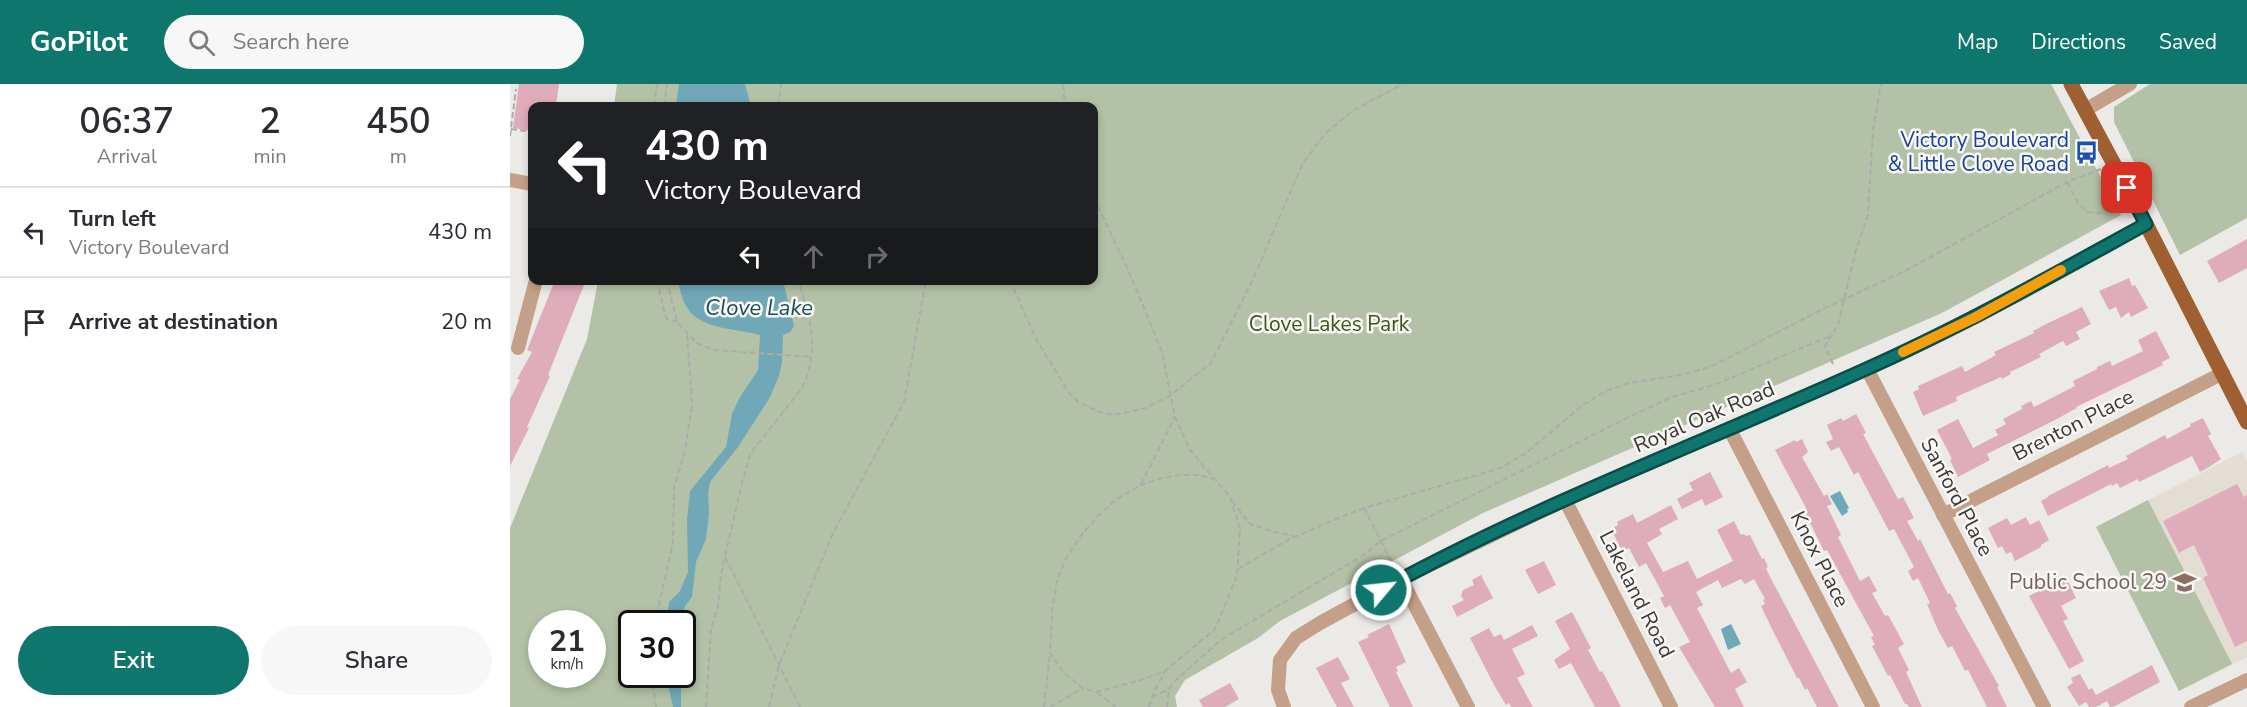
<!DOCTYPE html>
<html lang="en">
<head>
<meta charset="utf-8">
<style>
	body { margin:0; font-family:"Nunito Sans",sans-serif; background:#f7f7f7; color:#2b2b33; height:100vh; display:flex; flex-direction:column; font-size:22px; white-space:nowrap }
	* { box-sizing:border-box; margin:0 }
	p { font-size:20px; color:#7c7c81 }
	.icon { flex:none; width:33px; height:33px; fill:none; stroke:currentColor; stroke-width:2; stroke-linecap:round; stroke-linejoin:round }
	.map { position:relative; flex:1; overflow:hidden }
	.panel { display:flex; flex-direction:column; background:#fff; width:510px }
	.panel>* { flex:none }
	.hud { position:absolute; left:18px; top:18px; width:570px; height:183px; border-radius:12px; box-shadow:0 3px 9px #0003; background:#202124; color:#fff; overflow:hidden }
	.speed { position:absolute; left:18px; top:526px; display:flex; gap:12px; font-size:30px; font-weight:700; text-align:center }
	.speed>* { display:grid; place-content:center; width:78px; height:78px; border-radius:50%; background:#fff; box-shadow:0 3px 9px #0003; line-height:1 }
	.speed small { font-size:15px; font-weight:400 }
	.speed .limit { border:3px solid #111; border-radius:9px; background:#fff; color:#111 }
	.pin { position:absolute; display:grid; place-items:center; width:51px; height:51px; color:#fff; margin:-26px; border-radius:12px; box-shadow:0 3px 9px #0006 }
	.me { position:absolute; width:66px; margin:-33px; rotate:62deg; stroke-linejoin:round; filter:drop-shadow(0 0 4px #0008) }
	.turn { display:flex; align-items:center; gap:21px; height:126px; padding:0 18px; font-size:27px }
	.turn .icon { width:78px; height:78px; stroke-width:2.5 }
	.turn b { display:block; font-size:42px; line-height:51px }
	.lanes { display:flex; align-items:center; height:57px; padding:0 18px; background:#0003; justify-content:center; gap:30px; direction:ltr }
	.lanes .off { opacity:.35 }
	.eta { display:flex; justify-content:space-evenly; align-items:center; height:102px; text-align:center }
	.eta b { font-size:36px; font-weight:600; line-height:42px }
	.primary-button { display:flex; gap:12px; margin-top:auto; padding:12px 18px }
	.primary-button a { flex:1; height:69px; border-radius:36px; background:#0f766e; color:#fff; font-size:24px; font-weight:600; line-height:69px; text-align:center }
	.primary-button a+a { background:#f7f7f7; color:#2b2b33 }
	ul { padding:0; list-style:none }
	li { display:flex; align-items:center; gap:18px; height:90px; padding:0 18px; border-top:2px solid #e1e1e2 }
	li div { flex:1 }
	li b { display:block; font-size:22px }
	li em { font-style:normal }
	header { display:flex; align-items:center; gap:36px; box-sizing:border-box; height:84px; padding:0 30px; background:#0f766e; color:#fff }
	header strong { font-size:28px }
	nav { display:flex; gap:33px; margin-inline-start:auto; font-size:21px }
	.search { width:420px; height:54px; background:#f7f7f7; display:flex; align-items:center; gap:15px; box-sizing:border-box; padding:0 21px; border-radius:33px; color:#7c7c81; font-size:22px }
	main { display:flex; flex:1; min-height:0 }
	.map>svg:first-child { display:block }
	.built { fill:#e3ddd3 }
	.green { fill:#b3c2a6; fill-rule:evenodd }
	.water { fill:#70a8b8 }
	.building { fill:#dfacbc }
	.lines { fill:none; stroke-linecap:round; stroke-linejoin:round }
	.path { stroke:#adaca9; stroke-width:2; stroke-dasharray:6 3; stroke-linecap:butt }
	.minor { stroke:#c5a088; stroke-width:14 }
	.major { stroke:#a05f30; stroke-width:15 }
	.route-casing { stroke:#0a4d48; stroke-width:15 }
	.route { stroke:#0f766e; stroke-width:10 }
	.slow { stroke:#f59e0b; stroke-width:10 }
	.labels { text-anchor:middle; stroke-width:5; stroke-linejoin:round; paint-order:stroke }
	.transit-label { font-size:21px; fill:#164399; stroke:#f9f7f5; text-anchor:end }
	.park-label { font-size:21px; fill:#3b5517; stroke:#f9f7f5 }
	.street-label { font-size:21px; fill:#393837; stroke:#f9f7f5 }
	.education-label { font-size:21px; fill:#785e54; stroke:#f9f7f5; text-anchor:end }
	.water-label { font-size:22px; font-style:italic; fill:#1c4d59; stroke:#f9f7f5 }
</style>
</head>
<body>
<header>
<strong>GoPilot</strong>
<div class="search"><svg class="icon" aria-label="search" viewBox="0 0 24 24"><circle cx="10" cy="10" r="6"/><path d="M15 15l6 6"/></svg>Search here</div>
<nav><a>Map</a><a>Directions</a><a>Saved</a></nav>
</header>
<main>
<section class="panel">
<div class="eta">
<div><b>06:37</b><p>Arrival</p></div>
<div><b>2</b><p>min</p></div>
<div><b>450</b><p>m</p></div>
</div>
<ul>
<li><svg class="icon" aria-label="left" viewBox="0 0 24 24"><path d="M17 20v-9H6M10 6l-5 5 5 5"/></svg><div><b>Turn left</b><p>Victory Boulevard</p></div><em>430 m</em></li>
<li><svg class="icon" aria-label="arrive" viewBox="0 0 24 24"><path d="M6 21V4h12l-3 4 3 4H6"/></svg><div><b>Arrive at destination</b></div><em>20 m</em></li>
</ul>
<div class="primary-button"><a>Exit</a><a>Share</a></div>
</section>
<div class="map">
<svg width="1737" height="623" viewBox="0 0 1737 623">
	<rect width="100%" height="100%" fill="#eceae7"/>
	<path class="built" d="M1732,368l5,9v196l-68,34 -83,-164z"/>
	<g class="green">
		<path d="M107,0h1434l70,131 -179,98 -459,200 -203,108 -22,17 -73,42 -10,16 2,11h-667v-179l77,-189 11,-58 496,-1v-174h-480zM32,540h50v51h-50zM122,540h50v51h-50z"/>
		<path d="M1640,0h97v134l-67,37 -66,-133v-15z"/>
		<path d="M1638,416l84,164 -53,27 -83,-164z"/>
	</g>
	<g class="water">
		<path d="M169,0h66l6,22h-75z"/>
		<path d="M168,197h105l11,45 -4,6 -7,3 -1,27 -3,14 -10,23 -31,48 -28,35 -2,12 1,19 -3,26 -10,23 -4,35 -7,9 -4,18h-14l2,-22 11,-11 8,-19 -1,-52 3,-29 36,-44 6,-33 8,-17 18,-27 2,-35c-24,-7 -63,-5 -75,-31 -4,-7 -5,-16 -7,-23z"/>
		<path d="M1330,407l9,17 -2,1 1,3 -6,4 -12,-20z"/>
		<path d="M1221,540l10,20 -13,6 -7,-21z"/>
		<path d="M156,591h15v32h-8z"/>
	</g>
	<g class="building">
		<path d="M9,0h40l-3,22h-24v25l-19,-3z"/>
		<path d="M1737,155v29l-28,15 -12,-22z"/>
		<path d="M1619,194l3,8 3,-1 13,23 -17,9 -2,-5 -8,6 -5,-11 -7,3 -10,-19z"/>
		<path d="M45,196h31l-38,95 2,1 -23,51 2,1 -19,38v-67l10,-19 -3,-1 15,-27 -5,-2z"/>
		<path d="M1572,223l9,17 -15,8 4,7 -14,7 -3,-5 -24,13 2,3 -31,15 1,2 -9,5 -1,-2 -45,20 1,4 -34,15 -10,-24 6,-3 -1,-3 44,-20 3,6 31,-17 -2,-3 40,-19 -1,-2 11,-6z"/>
		<path d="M1646,247l14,27 -8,4 1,3 -87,42 1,1 -22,12 -68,34 3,6 -32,17 -8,-17 2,-1 -15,-29 21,-11 15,29 25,-13 -3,-5 11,-6 -3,-5 19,-10 -1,-3 10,-5 3,6 41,-21 -2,-5 24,-12v-2l13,-6 2,5 31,-15 -5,-11z"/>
		<path d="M1346,330l10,19 -3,1 35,65 5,-2 11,21 -7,3 11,20 2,-2 28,55 2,-1 7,13 -2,2 44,78 -2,1 10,20h-20l-19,-37 -3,1 -13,-25 -4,2 -10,-18 -11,-26 3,-1 -12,-25 -5,3 -5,-10 6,-4 -20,-38 -5,2 -31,-59 -4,3 -15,-28 -8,4 -5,-9 7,-3 -6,-14 14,-7 2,3z"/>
		<path d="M1693,334l8,16 -3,2 13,23 -12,8 -9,5 -8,-16 -53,26 -1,-3 -18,9 -3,-5 -5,3 -1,-2 -63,32 -7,-15 7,-4v-1l60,-31 1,3 19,-9 -2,-3 39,-21 2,4 24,-13 -1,-2z"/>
		<path d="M1292,355l6,13 -6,5 22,39 3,-2 5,10 -5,2 14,29 -3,2 22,44 9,-5 8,15 -5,2 13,23 3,-1 16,29 -6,4 11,22 -3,2 16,35h-13l-2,-3h-2l-15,-29 -2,1 -16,-30 3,-1 -4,-8 3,-1 -47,-86 -3,1 -9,-18 -9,-19 1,-1 -2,-7 -30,-56 20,-10 1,2z"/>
		<path d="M1200,388l13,25 -18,9 -3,-7 -20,10 -5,-10 16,-9 -4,-7z"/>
		<path d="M1727,400l7,13 3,-2v146l-12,6 -32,-69 5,-3 -14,-30 -15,8 -16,-32z"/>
		<path d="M1161,421l7,14 -19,10 3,5 -15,9 16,29 25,-11 9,18 36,-18 -16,-31 17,-9 7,14 3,-1 2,2 4,-1 12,24 2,-1 4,9 -2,1 2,5 71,134h-22l-10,-19 -2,2 -6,-12h-2l-24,-47 -12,-25 4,-2 -2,-4 2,-1 -11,-20 -9,5 -4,-5 -19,9 -4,-8 -22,12 7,13 -6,3 34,65 8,-5 8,14 -12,7 9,18h-29l-36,-60 11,-5 -20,-37 -5,3 -5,-10 4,-2 -18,-33 -7,4 -10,-19 -7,3 -11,-22 7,-4 -1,-3 16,-8 4,9z"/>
		<path d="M1516,433l4,8 9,-5 10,20 -8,5v2l-26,14 -4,-9 -5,2 -4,-8 -4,2 -10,-20 19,-10 4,7z"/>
		<path d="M1034,477l12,24 -18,9 -13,-24z"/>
		<path d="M971,491l12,23 -36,19 -5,-11 12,-6 -3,-4 2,-6 11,-5 -2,-5z"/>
		<path d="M1556,493l10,21 -15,8 7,13 -5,2 21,40 -15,8 -40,-73z"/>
		<path d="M1062,528l19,36 -3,2 12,22 2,-1 4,7 15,29h-26l-24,-44 -12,6 -5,-9 16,-11 -15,-28z"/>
		<path d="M879,540l17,38 -10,5 2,4 -2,1 17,35h-23l-32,-65 11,-5 -2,-2z"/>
		<path d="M1022,541l6,11 -26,13 13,25 -8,4 16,29h-22l-2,-4 -3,2 -12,-20 -24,-47 19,-10 5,9 7,-3 3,6z"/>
		<path d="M828,573l12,22 -9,4 13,24h-17l-21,-39z"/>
		<path d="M1642,581l8,17 -47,25h-3l-3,-6 -11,6h-7l-3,-5 -7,4 -12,-19 6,-4 -2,-5 9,-4 9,16 3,-2 4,7z"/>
		<path d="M720,599l9,16 -14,8h-22l-4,-7z"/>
	</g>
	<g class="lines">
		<g class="path">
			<path d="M553,0l2,22"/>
			<path d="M144,22l3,-22"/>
			<path d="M154,22l3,-22"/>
			<path d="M268,22l3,-22"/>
			<path d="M1,45l21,3"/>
			<path d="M0,52l6,-47"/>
			<path d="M1557,98l11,21 9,9 13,1 20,-8"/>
			<path d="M584,114l36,76 32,78 13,65 15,33 40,47 10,31 -3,48 -22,53 -50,42 -27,10 -42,11 -13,-4 -19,-15 -14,-20 2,-41 5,-31 9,-23 16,-24 16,-18 17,-16 26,-15 20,-7 20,-3h18l14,4"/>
			<path d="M147,196l8,35 2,4 10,3"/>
			<path d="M157,196l10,42 20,21 17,7 98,7"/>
			<path d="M500,196l25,57 34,56 9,9 22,10 14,3 32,-7 25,-13 40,-32 42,-84 50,-116 22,-29 27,-23 51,-27"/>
			<path d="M1323,280l-8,-18 13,-21 17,-71 13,-40 5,-84 8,-46"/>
			<path d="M631,400l34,-67"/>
			<path d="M722,417l18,23 24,8 20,4"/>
			<path d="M854,424l28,55"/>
			<path d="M215,473l75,150"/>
			<path d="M728,485l50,-29 46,-20 30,-12 137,-40 25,-15 57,-48 23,-14 23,-8 51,-8 30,-8 113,-58 82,-38 162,-89 34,-13"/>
			<path d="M145,540l18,-82 1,-55 11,-36 7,-47 -5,-71"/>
			<path d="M141,591l5,32"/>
			<path d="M587,609l19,14"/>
			<path d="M642,613l17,-8"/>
			<path d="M196,623l5,-78 7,-22 3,-33 21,-91 8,-29 52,-66c18,-36 8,-72 -4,-108"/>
			<path d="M259,623l10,-42 54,-132 71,-131 22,-122"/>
			<path d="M534,623l6,-54"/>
			<path d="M540,623l33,-19"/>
			<path d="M639,623l5,-15 11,-21"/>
			<path d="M657,623l2,-18 7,-9 46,-41 140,-83 19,-15 246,-123 45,-21 42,-12 116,-49"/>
		</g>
		<g class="minor">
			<path d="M1575,26l45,-26"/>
			<path d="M0,96l22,4"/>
			<path d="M8,264l18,-68"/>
			<path d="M1357,285l177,338"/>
			<path d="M1220,346l143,277"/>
			<path d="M1055,416l106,207"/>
			<path d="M1433,431l280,-142"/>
			<path d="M891,495l67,128"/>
			<path d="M774,623l-6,-17 2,-30 16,-22 24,-15 81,-44 164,-79 302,-131 109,-52 170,-93"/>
			<path d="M1681,623l56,-27"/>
		</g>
		<path class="major" d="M1561,0l75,140 101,198"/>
	</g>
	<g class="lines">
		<defs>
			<path id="route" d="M871,506c155,-85 322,-147 483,-220 97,-43 189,-95 282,-146l-19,-36"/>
		</defs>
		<use href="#route" class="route-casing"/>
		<use href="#route" class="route"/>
		<path class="slow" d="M1393,268l73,-35 85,-47"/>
	</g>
	<defs>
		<symbol id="bus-bare" viewBox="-9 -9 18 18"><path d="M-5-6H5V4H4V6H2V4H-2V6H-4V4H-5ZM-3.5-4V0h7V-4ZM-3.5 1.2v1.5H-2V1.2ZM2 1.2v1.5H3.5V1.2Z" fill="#1a4fb4" stroke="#f9f7f5" stroke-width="2.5" paint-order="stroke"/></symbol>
		<symbol id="school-bare" viewBox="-9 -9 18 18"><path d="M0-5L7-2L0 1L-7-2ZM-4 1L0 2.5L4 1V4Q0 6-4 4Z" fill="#8d6e63" stroke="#f9f7f5" stroke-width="2.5" paint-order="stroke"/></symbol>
	</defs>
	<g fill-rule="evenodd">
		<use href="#bus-bare" x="1560" y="52" width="33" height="33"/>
		<use href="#school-bare" x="1658" y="482" width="33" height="33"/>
	</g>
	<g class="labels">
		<g class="transit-label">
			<text x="1559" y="63">Victory Boulevard<tspan x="1559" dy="24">&amp; Little Clove Road</tspan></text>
		</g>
		<g class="park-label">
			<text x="819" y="247">Clove Lakes Park</text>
		</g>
		<g class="street-label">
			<text transform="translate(1194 333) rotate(-23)" y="7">Royal Oak Road</text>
			<text transform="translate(1563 341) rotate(-27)" y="7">Brenton Place</text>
			<text transform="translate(1447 413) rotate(62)" y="7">Sanford Place</text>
			<text transform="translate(1310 475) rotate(63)" y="7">Knox Place</text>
			<text transform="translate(1127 510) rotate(63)" y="7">Lakeland Road</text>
		</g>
		<g class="education-label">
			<text x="1657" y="505">Public School 29</text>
		</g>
		<g class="water-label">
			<text x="249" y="231">Clove Lake</text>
		</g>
	</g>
</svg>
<div class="speed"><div>21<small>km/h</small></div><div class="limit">30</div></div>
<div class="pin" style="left:1617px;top:104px;background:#d93025"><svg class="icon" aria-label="arrive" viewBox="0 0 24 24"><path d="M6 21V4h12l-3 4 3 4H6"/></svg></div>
<svg class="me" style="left:871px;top:506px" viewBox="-20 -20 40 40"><circle r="17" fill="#0f766e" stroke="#fff" stroke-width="3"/><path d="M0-11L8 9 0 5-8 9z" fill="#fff"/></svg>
<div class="hud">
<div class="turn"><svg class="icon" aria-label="left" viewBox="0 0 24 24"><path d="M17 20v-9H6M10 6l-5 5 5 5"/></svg><div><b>430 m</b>Victory Boulevard</div></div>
<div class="lanes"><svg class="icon" aria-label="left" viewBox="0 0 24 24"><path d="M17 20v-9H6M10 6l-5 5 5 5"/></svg><svg class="icon off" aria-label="ahead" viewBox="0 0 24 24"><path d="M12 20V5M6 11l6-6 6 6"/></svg><svg class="icon off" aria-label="right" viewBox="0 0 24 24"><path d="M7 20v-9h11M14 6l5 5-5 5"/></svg></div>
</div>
</div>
</main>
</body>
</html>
